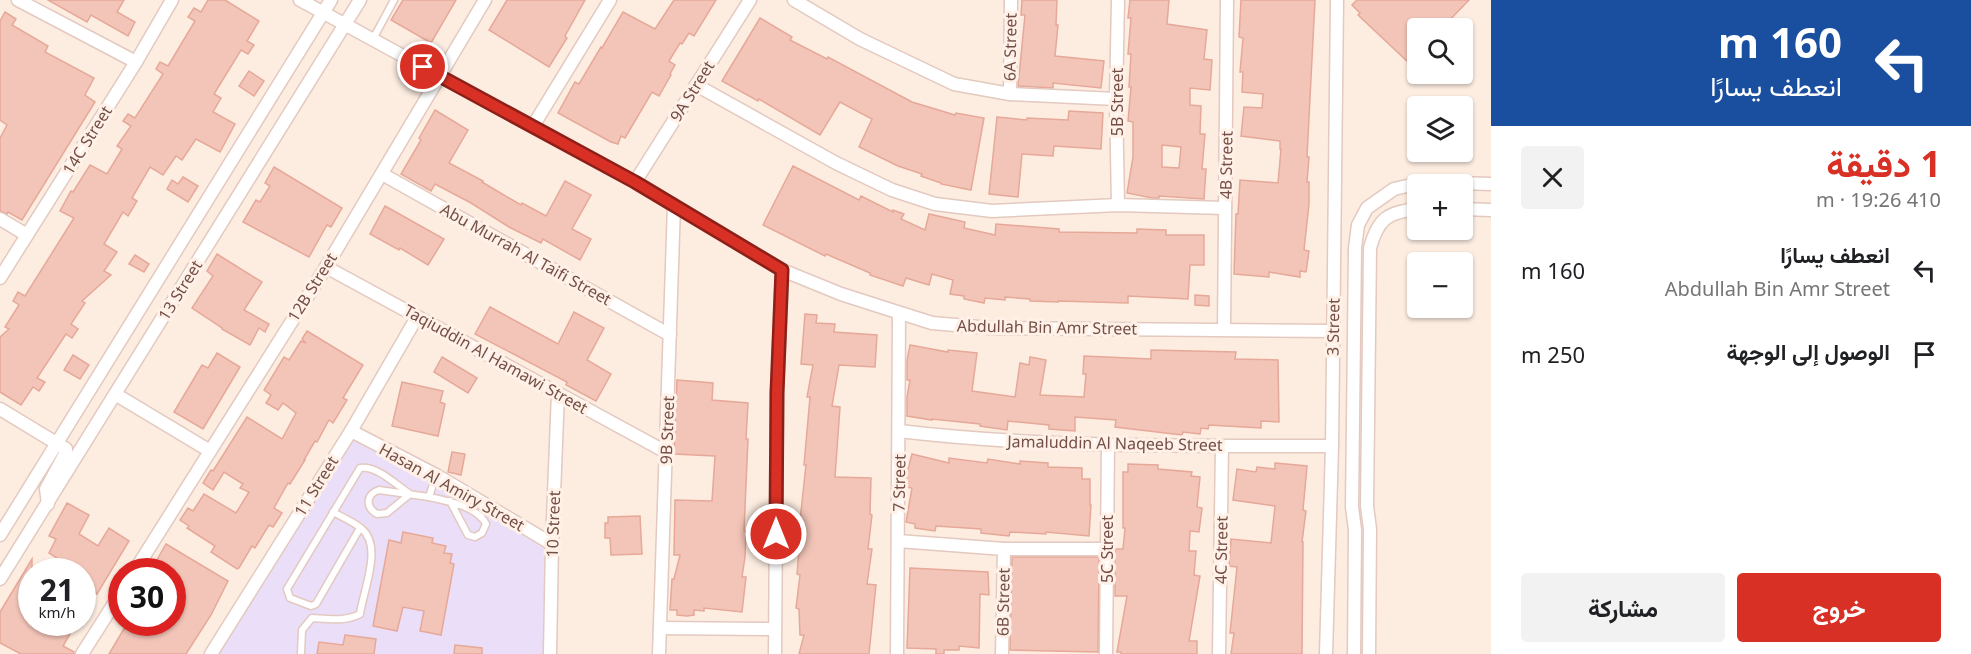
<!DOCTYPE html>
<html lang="ar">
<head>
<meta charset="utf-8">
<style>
	body { margin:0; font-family:"Noto Sans",Vazirmatn,sans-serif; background:#f2f2f2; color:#202124; direction:rtl; height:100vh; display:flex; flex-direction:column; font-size:22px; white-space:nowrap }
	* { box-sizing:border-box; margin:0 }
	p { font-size:20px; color:#757577 }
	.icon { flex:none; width:33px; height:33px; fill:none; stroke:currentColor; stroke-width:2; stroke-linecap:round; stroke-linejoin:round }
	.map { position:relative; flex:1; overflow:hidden; direction:ltr }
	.sheet { display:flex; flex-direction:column; background:#fff; width:480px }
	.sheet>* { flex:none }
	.guide { background:#1a4fa0; color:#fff; overflow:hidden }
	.tools { position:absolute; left:1407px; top:18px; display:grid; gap:12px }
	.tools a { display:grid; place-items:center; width:66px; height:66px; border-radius:6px; background:#fff; box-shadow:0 2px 4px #0004; font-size:30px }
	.speed { position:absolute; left:18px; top:558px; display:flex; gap:12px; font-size:30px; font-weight:700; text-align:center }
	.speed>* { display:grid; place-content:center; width:78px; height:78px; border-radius:50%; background:#fff; box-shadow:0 2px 4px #0004; line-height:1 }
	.speed small { font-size:15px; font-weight:400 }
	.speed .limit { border:9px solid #d22; background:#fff; color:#111 }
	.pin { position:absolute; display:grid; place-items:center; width:51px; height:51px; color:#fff; margin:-26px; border:3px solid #fff; border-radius:50%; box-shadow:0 2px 6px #0007 }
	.me { position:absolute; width:66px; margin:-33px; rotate:0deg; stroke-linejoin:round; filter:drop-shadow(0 0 4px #0008) }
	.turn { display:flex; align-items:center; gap:21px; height:126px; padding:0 30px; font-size:27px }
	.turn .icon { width:78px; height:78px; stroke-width:2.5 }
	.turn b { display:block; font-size:42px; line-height:51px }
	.round { display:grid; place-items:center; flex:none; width:63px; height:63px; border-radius:6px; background:#f2f2f2 }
	.overview { display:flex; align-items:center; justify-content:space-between; height:102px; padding:0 30px }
	h1 { font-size:36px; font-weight:700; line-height:45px; color:#d93025 }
	.action { display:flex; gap:12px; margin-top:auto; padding:12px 30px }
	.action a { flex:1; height:69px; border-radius:6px; background:#d93025; color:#fff; font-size:24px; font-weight:700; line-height:69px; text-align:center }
	.action a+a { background:#f2f2f2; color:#202124 }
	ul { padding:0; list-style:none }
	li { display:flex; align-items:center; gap:18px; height:84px; padding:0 30px }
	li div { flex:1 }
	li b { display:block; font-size:22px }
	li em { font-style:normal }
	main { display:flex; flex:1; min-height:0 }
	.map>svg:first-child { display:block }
	.education { fill:#eadef9 }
	.building { fill:#f3c5b8; stroke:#e6a898; stroke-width:1.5; fill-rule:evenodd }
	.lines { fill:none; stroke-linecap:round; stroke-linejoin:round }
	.lane-casing { stroke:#e3c9bf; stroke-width:9 }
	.street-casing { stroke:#e3c9bf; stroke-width:15 }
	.lane { stroke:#fff; stroke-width:6 }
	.street { stroke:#fff; stroke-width:12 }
	.route-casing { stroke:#8d1f18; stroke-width:15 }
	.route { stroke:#d93025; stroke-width:10 }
	.labels { text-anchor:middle; stroke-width:6; stroke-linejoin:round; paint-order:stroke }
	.street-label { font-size:16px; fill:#744f47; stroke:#fff1e7 }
</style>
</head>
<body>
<main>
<section class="sheet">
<div class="guide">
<div class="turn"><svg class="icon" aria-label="left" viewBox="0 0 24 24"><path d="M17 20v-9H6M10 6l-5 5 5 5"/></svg><div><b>160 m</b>انعطف يسارًا</div></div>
</div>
<div class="overview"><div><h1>1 دقيقة</h1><p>410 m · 19:26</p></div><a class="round"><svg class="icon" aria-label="close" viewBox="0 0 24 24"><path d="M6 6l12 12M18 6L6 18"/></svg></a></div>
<ul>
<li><svg class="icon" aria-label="left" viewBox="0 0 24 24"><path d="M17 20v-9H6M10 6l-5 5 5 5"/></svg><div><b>انعطف يسارًا</b><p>Abdullah Bin Amr Street</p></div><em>160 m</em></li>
<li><svg class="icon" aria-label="arrive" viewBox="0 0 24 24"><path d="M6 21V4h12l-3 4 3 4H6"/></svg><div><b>الوصول إلى الوجهة</b></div><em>250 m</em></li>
</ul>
<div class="action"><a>خروج</a><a>مشاركة</a></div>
</section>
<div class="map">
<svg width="1491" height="654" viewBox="0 0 1491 654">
	<rect width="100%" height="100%" fill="#fdede1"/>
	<path class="education" d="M351,431l201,113 -2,110h-339z"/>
	<g class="building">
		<path d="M48,0h76l-7,12 18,10 -7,14 -37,-21 -4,7z"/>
		<path d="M208,0h17l34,21 -12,20 7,4 -6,9 -7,-4 -27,44 7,4 -8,14 22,12 -15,28 -24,-13 -14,21 -6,-4 -13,19 -13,-8 -18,31 5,3 -9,15 -5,-4 -19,32 13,8 -13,19 7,4 -29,26 3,2 -14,21 7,5 -6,9 -6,-4 -29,44 8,4 -6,9 -6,-4 -12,18 -21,-13v-55l9,-8 -4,-2 14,-22 -6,-4 5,-9 7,4 49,-78 -14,-7 11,-20 2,1 17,-27 17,9 15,-25 -5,-3 14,-20 -8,-5 5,-7 7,4 28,-44 -7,-5 4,-7 8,4 27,-45 -7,-4 6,-9 7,4z"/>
		<path d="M403,0h53l-25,43 -40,-23z"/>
		<path d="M507,0h78l-20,36 2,2 -18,29 -60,-37z"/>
		<path d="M674,0h42l-22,36 -5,-3 -7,11 -2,-1 -11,18 6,4 -5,9 1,1 -12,21 -7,-4 -27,46 -4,-2 -3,8 -7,-2 -53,-29 17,-31 4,2 22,-37 1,1 21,-36 32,17z"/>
		<path d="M1022,0h35l-1,25h2l-3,31 49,5 -3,27 -48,-5v5l-35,-2 7,-71h-4z"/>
		<path d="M1130,0h39l-2,24 40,6 -3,29 8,1 -2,30 -20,-2v17l11,1 -1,28h5l-3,35h4l-2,30 -45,-3v2h-7l-25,-5 6,-36v-35l-5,-1 3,-34h-2l2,-33h-3l3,-36h-3zM1162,145l19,2 -2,21 -17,-1z"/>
		<path d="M1241,0h74l-8,157h2l-2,25h2v22l-5,46 5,1 -3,21 -6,-1v6l-31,-5v5l-35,-3 2,-60h2l2,-34 38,3 3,-34h-1v-8l-39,-5 3,-29 18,1 1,-14 -21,-2 1,-20h-3l3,-34 -4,-1z"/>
		<path d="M1357,0h112l-27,28h-24v27l-9,8 -51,-48 2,-2 -8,-8z"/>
		<path d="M5,12l11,7 -4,6 36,21 -3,6 49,26 -9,17 10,7 -73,118 -14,-8 -1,2 -7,-3v-73l7,-13 -7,-5v-99z"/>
		<path d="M760,18l32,19 -2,3 37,19 1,-2 84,45 43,13 1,-2 28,5 -13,72 -30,-6v-1l-20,-7 1,-2 -24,-8 -39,-19 13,-28 -32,-17 -20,33 -61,-36 -1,2 -36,-20z"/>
		<path d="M249,71l15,10 -10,15 -15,-10z"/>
		<path d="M435,110l33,20 -19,33 34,18 -1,1 39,23 1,-2 24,13 19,-35 26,14 -19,34 19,10 -11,21 -37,-21 -2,4 -32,-16 -38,-24 -36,-19 -4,7 -30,-17 20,-34 -2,-2z"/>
		<path d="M1069,111l34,2 -2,36 -47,-3 -1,10 -31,-2 -4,43 -29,-3 8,-77 30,3v-2l41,2z"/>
		<path d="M793,166l66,34 2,-4 32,16v-2l11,4 -3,5 24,11 4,-16 36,8 -1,6 31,7 1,-11 63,5v3l78,1v-4l29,1v5h38v30h-14l-2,34 -60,-3v7l-70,-2v1l-28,-1v-2l-25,-2v3l-20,-2 -1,5 -20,-4v-3l-14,-2 3,-14 -21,-6 -3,11 -23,-7 -3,8 -33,-11v-2l-44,-19 -1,2 -62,-31z"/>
		<path d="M274,167l68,41 -11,19 -4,-2 -18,32 -66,-35 13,-22 4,2 10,-16 -5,-3z"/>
		<path d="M183,177l15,9 -10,16 -21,-13 5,-9 6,4z"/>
		<path d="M385,206l59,33 -16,26 -28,-17 -1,2 -29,-16z"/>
		<path d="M217,254l45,28 -18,28 25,14 -4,8 -6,-4 -9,17 -28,-16v-1l-30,-20 21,-32 -6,-5z"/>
		<path d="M135,255l14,9 -5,8 -15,-8z"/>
		<path d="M1195,295l14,1v10l-14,-1z"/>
		<path d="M490,307l68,37 16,-32 30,16 -17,32 24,14 -15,27 -30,-16 1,-3 -92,-48z"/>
		<path d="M805,314l12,1 -1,8 19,1 -1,8 43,3 -2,32 -36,-2 -7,41 8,1 -5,70 36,1 -1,36 2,1 -4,34h4l-5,35 9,1 -7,69h-70l5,-19h-4l-1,-26 -3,-1 4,-33 -3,-1 3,-35h-2l8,-74h-2l6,-68h-3l6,-32 -12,-1z"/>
		<path d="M307,331l56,34 -20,33 4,2 -14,23 -4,-3 -12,22 -2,-1 -11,19h1l-15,24 -2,-1 -14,25 8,5 -9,14 -4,-2 -14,23 -3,-2 -13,22 -2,1 -26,-17 4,-6 -28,-18 2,-2 -9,-6 8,-12 5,3 11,-17 32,19 13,-21 -9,-4 3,-4 -19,-12 -11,18 -10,-7 8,-13 2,1 34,-54 35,22 14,-26 -13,-10 -5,7 -12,-7 5,-8 -7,-5 20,-33 5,3 12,-19 5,2 -4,-4z"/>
		<path d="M910,345l38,7v-2l29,3 -5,38 43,6 5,-34 9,2 1,-8 16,3 -6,35 44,2 2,-23h-3l1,-18 67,3v-9l85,2 -1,7 43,1 1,62 -18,-1v7l-52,-3 -1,4 -7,-1 -1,6 -17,-2 -1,3 -67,-8 1,-7 -41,-3v14l-26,-2v-4l-41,-4 -1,9 -27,-4v-2l-48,-5v1l-25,-4v-19l3,-17h-3v-20z"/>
		<path d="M217,353l23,14 -37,62 -29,-17 28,-47 6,3z"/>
		<path d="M73,355l16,10 -9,14 -16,-9z"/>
		<path d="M442,357l35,21 -9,15 -34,-21z"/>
		<path d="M677,380l36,3 -1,17 36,3 -2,36h2l-4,92h2l-1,26 -3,20h4l-4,35 -38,-4v3l-10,-1v5l-7,1 -10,-1v-5h-7l2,-31h2l6,-24h-6l1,-55 37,1 3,-45 -41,-2z"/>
		<path d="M402,382l41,9 -3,11 5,2 -7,32 -46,-10z"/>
		<path d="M452,452l13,2 -4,21 -13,-3z"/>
		<path d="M912,454l37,9v-5l38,5 1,-4 32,5v-3l28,2v4l34,1v11h8v26h1l-2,31 -43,-4v2l-36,-2 -1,4 -28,-3v-4l-45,-3 -1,5 -20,-3v-4l-9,-2 6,-34 -6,-1v-11z"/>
		<path d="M1275,463l32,3 -4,44 3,1 -4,31h1l-1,112h-71l3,-21h-4l7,-66 -8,-1 2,-27 40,4 4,-37 -42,-6 4,-31 19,3 1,-5 18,2z"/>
		<path d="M1128,464l30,1v4l34,3 -1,4 9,1 -3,30 5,1 -3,24 -9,-1 -1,20h7l-2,24 6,1 -11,65h8v13h-76v-2h-4l10,-56h-12v-47h8l2,-21h-2v-56h5z"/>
		<path d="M67,503l22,12 -10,19 19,12 11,-18 20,13 -32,53 -2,-2 -13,21v-41h-33l8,-14 -8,-5 7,-14 -7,-3z"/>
		<path d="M640,516l2,38 -31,1 -1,-17h-5v-15h3v-6z"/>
		<path d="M403,532l30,6 -1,5 14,3 -2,7 8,1 -2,9 4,1 -13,71 -21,-4 4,-20 -21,-4 -6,24 -24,-5 16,-86 12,3z"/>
		<path d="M166,544l62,37 -17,34 -25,39h-77l19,-32h44v-50h-22z"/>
		<path d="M1012,557h87l-1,95 -88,-2z"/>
		<path d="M32,559v63h45l-14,24 11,6v2h-53l-21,-11v-31z"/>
		<path d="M910,568l78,4 1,23 -9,-1 -1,54 -20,-2v4h-15v4h-8v-5l-29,-1z"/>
		<path d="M345,635l31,4 -2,15h-57l2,-12 24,3z"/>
		<path d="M455,645l27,3v6h-28z"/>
	</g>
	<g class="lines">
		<defs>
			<g id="lane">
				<path d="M373,39l21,-39"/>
				<path d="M429,497c18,4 48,9 57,27l-4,9 -7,4 -7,-2 -18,-34"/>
				<path d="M360,528l-44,76 -5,2 -21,-8 -3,-9 73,-121c17,-3 36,17 50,26l-23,19 -10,1c-12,-7 -11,-20 2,-24l50,7 7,-22"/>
				<path d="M301,654l1,-24 10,-12c16,1 33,4 48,-4 3,-23 23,-67 2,-85 -8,-7 -20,-12 -29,-17"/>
			</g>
			<g id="street">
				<path d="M18,0l118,62"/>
				<path d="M300,0l335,182 147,88 59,24 50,16 41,13 58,5 343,3"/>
				<path d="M794,0l66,39 94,45 56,10 106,5"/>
				<path d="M1118,0l-2,99 2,106"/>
				<path d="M696,85l140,78 56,27 43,14 57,7 126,-6 107,3"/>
				<path d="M1010,94l1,-94"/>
				<path d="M533,126l77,-126"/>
				<path d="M382,174l288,161"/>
				<path d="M635,182l115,-182"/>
				<path d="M1462,209l29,1"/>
				<path d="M0,219l27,16"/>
				<path d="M326,267l340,185"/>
				<path d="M0,278l136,-216 36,-62"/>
				<path d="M1224,330l3,-330"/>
				<path d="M115,394l95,57"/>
				<path d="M0,409l66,40v3l-20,37 2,15"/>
				<path d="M351,431l85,44 116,69"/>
				<path d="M899,431c144,17 289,15 433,15"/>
				<path d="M0,535l331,-535"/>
				<path d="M898,541l106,8h103"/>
				<path d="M134,572l192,-305 159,-267"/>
				<path d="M0,579l360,-579"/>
				<path d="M660,628l115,1"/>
				<path d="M82,654l40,-63"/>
				<path d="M211,654l140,-223 66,-114"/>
				<path d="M550,654l2,-110 6,-151"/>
				<path d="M659,654l15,-449"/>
				<path d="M775,654l2,-261 5,-123"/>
				<path d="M897,654l2,-341"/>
				<path d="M1002,654l2,-105"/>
				<path d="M1106,654l2,-210"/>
				<path d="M1219,654l3,-208"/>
				<path d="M1326,654l6,-208 5,-446"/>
				<path d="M1354,654l1,-124 -3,-23 3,-259 3,-23 9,-17 27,-19 30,-7 67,2"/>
				<path d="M1369,654l1,-125 -3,-23 3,-258c8,-29 17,-36 48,-39"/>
			</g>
		</defs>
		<use href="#lane" class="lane-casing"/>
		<use href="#street" class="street-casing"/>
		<use href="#lane" class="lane"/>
		<use href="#street" class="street"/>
	</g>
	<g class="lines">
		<defs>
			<path id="route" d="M423,67l212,115 147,88 -5,123 -1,141"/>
		</defs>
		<use href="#route" class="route-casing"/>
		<use href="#route" class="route"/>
	</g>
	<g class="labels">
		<g class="street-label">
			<text transform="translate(1010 47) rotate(-89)" y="6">6A Street</text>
			<text transform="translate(692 91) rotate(-58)" y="6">9A Street</text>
			<text transform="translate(1117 102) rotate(-90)" y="6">5B Street</text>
			<text transform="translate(87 140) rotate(-58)" y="6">14C Street</text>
			<text transform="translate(1226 165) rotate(-89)" y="6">4B Street</text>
			<text transform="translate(526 254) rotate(29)" y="6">Abu Murrah Al Taifi Street</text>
			<text transform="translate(312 287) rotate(-58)" y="6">12B Street</text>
			<text transform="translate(180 290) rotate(-58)" y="6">13 Street</text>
			<text transform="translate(1047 327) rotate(1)" y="6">Abdullah Bin Amr Street</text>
			<text transform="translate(1333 327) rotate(-89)" y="6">3 Street</text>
			<text transform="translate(496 359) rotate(29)" y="6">Taqiuddin Al Hamawi Street</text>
			<text transform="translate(667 430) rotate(-88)" y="6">9B Street</text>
			<text transform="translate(1115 443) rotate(1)" y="6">Jamaluddin Al Naqeeb Street</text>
			<text transform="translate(899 483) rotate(-89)" y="6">7 Street</text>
			<text transform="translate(316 486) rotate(-58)" y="6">11 Street</text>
			<text transform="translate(452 487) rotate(29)" y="6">Hasan Al Amiry Street</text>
			<text transform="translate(553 524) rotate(-88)" y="6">10 Street</text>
			<text transform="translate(1107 549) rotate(-90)" y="6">5C Street</text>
			<text transform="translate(1221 550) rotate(-89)" y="6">4C Street</text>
			<text transform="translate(1003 602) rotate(-89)" y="6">6B Street</text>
		</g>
	</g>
</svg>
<div class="tools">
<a><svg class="icon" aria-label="search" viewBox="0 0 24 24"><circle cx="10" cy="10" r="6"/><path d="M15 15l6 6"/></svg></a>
<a><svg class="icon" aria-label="layers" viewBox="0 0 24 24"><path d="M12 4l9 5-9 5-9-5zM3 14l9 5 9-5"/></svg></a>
<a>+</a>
<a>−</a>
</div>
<div class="speed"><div>21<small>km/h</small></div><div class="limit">30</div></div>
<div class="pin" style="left:423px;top:67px;background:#d93025"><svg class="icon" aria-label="arrive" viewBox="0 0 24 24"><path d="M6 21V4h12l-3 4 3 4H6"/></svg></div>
<svg class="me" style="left:776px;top:534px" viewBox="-20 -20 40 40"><circle r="17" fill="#d93025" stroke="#fff" stroke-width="3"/><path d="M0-11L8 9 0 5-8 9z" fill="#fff"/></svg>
</div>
</main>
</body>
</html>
